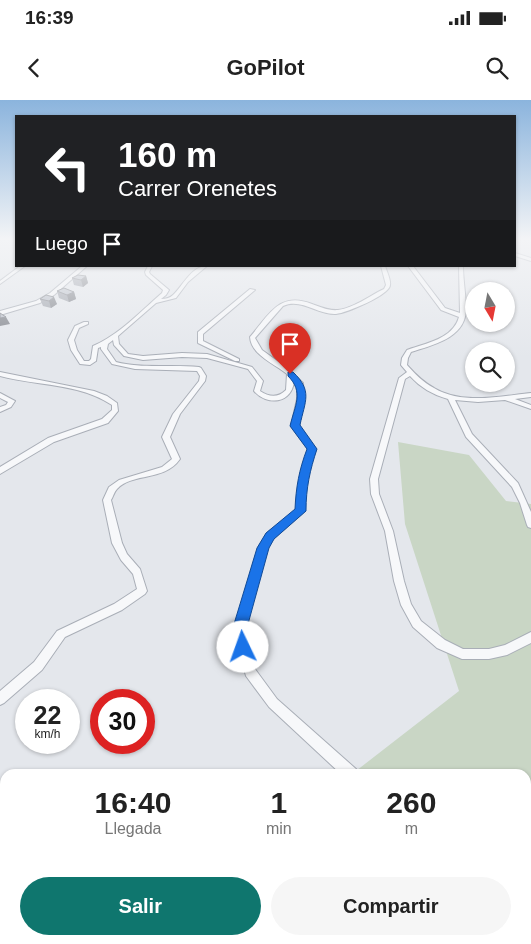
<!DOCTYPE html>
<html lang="es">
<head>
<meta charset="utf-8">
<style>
	body { margin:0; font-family:Arial,sans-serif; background:#f6f6f6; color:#222; height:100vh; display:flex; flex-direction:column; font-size:19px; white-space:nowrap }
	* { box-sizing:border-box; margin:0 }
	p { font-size:16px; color:#767676 }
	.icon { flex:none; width:28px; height:28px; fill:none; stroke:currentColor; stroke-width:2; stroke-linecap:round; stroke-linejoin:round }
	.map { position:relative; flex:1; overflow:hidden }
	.drawer { position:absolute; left:0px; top:669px; width:531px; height:176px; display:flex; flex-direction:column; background:#fff; border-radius:15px 15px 0 0; box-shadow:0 1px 4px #0004 }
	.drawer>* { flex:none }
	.banner { position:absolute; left:15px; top:15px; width:501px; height:152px; border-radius:0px; box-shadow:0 1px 4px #0004; background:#202124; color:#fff; overflow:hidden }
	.needle { width:32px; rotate:170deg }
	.buttons { position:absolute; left:465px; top:182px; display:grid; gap:10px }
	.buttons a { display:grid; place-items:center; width:50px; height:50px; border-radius:50%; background:#fff; box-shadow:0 1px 4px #0004; font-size:25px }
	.speed { position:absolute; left:15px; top:589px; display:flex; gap:10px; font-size:25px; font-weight:700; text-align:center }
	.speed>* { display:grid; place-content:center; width:65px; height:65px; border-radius:50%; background:#fff; box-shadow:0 1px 4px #0004; line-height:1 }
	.speed small { font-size:12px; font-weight:400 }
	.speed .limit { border:8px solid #d22; background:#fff; color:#111 }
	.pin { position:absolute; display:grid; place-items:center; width:42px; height:42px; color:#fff; margin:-51px -21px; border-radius:50% 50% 50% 0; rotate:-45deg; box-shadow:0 0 5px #0007 }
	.pin .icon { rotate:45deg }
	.me { position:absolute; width:55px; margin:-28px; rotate:357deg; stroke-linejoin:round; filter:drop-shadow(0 0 4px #0008) }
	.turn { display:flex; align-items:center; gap:18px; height:105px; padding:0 20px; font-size:22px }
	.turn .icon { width:65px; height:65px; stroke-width:2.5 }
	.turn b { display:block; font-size:35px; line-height:42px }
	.then { display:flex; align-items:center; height:48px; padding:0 20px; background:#0003; gap:10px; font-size:19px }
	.eta { display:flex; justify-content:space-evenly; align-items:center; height:85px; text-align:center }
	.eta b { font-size:30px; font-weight:700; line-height:35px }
	.action { display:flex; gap:10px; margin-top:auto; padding:10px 20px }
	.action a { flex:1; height:58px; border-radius:30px; background:#0f766e; color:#fff; font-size:20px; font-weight:700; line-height:58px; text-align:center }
	.action a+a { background:#f6f6f6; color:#222 }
	.status { display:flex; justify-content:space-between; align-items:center; height:35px; padding:0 25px; background:#fff; direction:ltr }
	.status svg { height:14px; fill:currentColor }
	header { display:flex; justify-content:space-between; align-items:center; height:65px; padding:0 20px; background:#fff; font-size:22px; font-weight:700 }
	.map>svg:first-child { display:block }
	.green { fill:#c9d6c5 }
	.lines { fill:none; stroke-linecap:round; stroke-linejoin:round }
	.street-casing { stroke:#a9aeb7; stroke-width:2 }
	.street { fill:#f7f8fa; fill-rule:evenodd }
	.wall { fill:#a1a5ae }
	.shaded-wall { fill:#83868d }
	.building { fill:#bbc0ca; stroke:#83868d }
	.route { fill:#1a73e8; stroke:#114b97 }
</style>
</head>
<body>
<div class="status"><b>16:39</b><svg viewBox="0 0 49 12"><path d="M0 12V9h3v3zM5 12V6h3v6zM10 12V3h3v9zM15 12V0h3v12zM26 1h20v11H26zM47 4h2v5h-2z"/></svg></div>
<header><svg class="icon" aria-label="back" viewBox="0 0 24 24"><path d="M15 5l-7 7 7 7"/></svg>GoPilot<svg class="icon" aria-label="search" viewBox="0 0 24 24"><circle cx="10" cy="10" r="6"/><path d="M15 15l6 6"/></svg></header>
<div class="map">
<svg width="531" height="844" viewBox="0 0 531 844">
	<rect width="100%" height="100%" fill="#e4e7ec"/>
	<path class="green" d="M398,342l71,13 37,46 25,3v440h-531v-5l526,1v-166h-174l107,-83 -54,-167z"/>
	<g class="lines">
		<defs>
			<g id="street">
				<path d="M515,153l16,5v3l-16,-5z"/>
				<path d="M20,166h5l-25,18v-3z"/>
				<path d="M82,166h5l-33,29 -14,8 -40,12v-4l36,-10 14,-8z"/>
				<path d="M148,166h4l-3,6 1,2 19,16 -3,5 -5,4c4,0 9,-1 12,-4 10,-9 18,-29 34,-29l-19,16 -12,16 -20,5 -38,33 1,8 9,10 15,2 39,-3 25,1 45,13 11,14 -3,10c9,6 18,7 26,-1l1,-16c-12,-10 -36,-19 -37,-37 19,-22 29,-46 62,-33 8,3 17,7 26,6 16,-2 31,-14 46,-21l2,-4 -5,-19h4c2,6 6,14 5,19 0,10 -44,28 -54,29 -19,1 -34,-16 -53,-8l-28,32 7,12 25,18 16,15 1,16 -5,27 17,23c-9,25 -11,36 -11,62l-32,28 -6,10 -21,75 2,23 7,22 22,30 79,70 1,5h-16l-72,-67 -23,-31 -8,-29 -2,-23 22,-76 9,-15 30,-23c0,-25 3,-38 11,-61l-17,-23 6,-27v-15l-3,-3c-2,23 -27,25 -40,10l3,-10 -9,-12 -41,-11 -25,-1 -39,3 -19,-4 -10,-11 -1,-5 -5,4 -1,5 9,13c27,7 55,2 83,5l2,1 5,8 -1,5 -25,33 -10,23 10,22c-16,23 -47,13 -63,30 -3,3 -4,8 -6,11l11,43 5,11 13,15 7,22 -2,3 -23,16 -57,27 -23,33 -38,33 -4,2v-14l34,-29 23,-31 57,-27 23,-15 -4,-15 -12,-14 -9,-17 -9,-43 6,-13 10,-7 43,-13 10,-8 -10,-22 11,-23 26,-33 1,-5 -3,-5 -62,-2 -23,-5 -11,-15v-2l-3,1 -2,13 -6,4 -10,-1 -9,-14 -3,-10 7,-14 9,-4h4v2l-9,4 -5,12 3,10 7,11h5l2,-2 2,-13c26,-11 48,-35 69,-53l1,-3 -17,-15 -1,-3z"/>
				<path d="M408,166h5l32,42 15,5 -1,-47h4c0,15 3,29 3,44 -1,28 -33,35 -55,42l-3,6 -1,7c8,9 16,17 27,23 28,17 66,8 97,5v4l-16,2 16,6v4l-26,-9 -27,2 -23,-2 17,34 46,49 13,29v16l-3,-1 -1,-2 -7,-22 -8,-16 -46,-50 -18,-38c-15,-4 -28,-12 -38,-23l-5,3 -27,100 1,15 14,37 11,50 7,23 10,17 24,19 18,9h26l16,-4 26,-13v11l-24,12 -18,4h-27l-25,-11 -24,-21 -12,-22 -7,-24 -9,-50 -14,-37 -1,-15 29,-101 8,-6 -6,-7 1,-7 5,-8c19,-7 46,-11 52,-33l-18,-7z"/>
				<path d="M250,189l5,1 -52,44v7l36,18v2h-4l-37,-18v-11z"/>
				<path d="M0,272l94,19 13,5 10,7 1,8 -10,12 -54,19 -54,32v-7l48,-29 54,-19 10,-9v-5c-33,-22 -75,-19 -112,-29z"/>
				<path d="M0,293l15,8 -4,6 -11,5v-5l6,-2 2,-3 -8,-4z"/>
				<path d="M526,729l5,2v14l-5,-2z"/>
				<path d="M5,764v14l-5,1v-14z"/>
				<path d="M5,834v6h13l-2,4h-16l1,-5z"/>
				<path d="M107,840h22l2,4h-22z"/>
				<path d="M247,840h24l-2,4h-24z"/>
				<path d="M329,840h18l2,4h-18z"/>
			</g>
		</defs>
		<use href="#street" class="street-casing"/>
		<use href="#street" class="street"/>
	</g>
	<g class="wall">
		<path d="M86,176l2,7 -5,4 -9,-2 -2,-7z"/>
		<path d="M57,191l17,1 2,7 -7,3 -10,-4z"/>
		<path d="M46,195l11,9 -6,4 -8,-2 -3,-7z"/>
	</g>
	<g class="shaded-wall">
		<path d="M86,176l2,7 -5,4 -2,-7z"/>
		<path d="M74,192l2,7 -7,3 -2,-7z"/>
		<path d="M54,197l3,7 -6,4 -2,-7z"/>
		<path d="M6,217l4,7 -10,2v-8z"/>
	</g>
	<g class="building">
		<path d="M78,175l8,1 -5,4 -9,-2z"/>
		<path d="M64,188l10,4 -7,3 -10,-4z"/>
		<path d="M46,195l8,2 -5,4 -9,-2z"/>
		<path d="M0,213l6,4 -6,1z"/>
	</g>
	<linearGradient id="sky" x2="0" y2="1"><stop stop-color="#8bb4dd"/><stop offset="0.54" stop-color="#f3f4f6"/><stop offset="1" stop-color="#f3f4f6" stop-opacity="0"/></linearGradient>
	<rect width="531" height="257" fill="url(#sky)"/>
	<path class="route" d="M288,272h5c20,19 12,29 7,53l17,24c-7,21 -11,39 -11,62l-32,28 -5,9 -21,76 2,23 -2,5 -5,2 -5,-2 -4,-28 23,-76 9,-15 29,-24c1,-22 4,-39 12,-60l-17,-23c5,-21 14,-34 -2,-50z"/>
</svg>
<div class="buttons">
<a><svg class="needle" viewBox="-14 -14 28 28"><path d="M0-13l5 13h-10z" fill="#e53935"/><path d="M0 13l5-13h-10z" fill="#767676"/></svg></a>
<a><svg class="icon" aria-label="search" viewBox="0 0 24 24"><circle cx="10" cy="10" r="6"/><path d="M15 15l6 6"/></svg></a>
</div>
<div class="speed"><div>22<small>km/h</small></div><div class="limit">30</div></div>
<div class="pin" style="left:290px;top:274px;background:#d93025"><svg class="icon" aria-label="arrive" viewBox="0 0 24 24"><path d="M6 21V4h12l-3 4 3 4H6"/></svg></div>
<svg class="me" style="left:243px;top:547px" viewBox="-20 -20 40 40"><circle r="19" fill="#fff"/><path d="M0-13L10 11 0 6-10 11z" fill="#1a73e8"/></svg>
<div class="banner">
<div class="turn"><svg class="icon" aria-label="left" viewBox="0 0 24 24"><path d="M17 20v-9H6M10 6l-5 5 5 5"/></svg><div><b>160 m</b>Carrer Orenetes</div></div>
<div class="then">Luego<svg class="icon" aria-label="arrive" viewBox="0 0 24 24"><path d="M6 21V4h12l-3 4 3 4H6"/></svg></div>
</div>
<section class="drawer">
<div class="eta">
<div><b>16:40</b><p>Llegada</p></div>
<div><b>1</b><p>min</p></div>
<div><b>260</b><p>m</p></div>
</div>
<div class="action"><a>Salir</a><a>Compartir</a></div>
</section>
</div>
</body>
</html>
